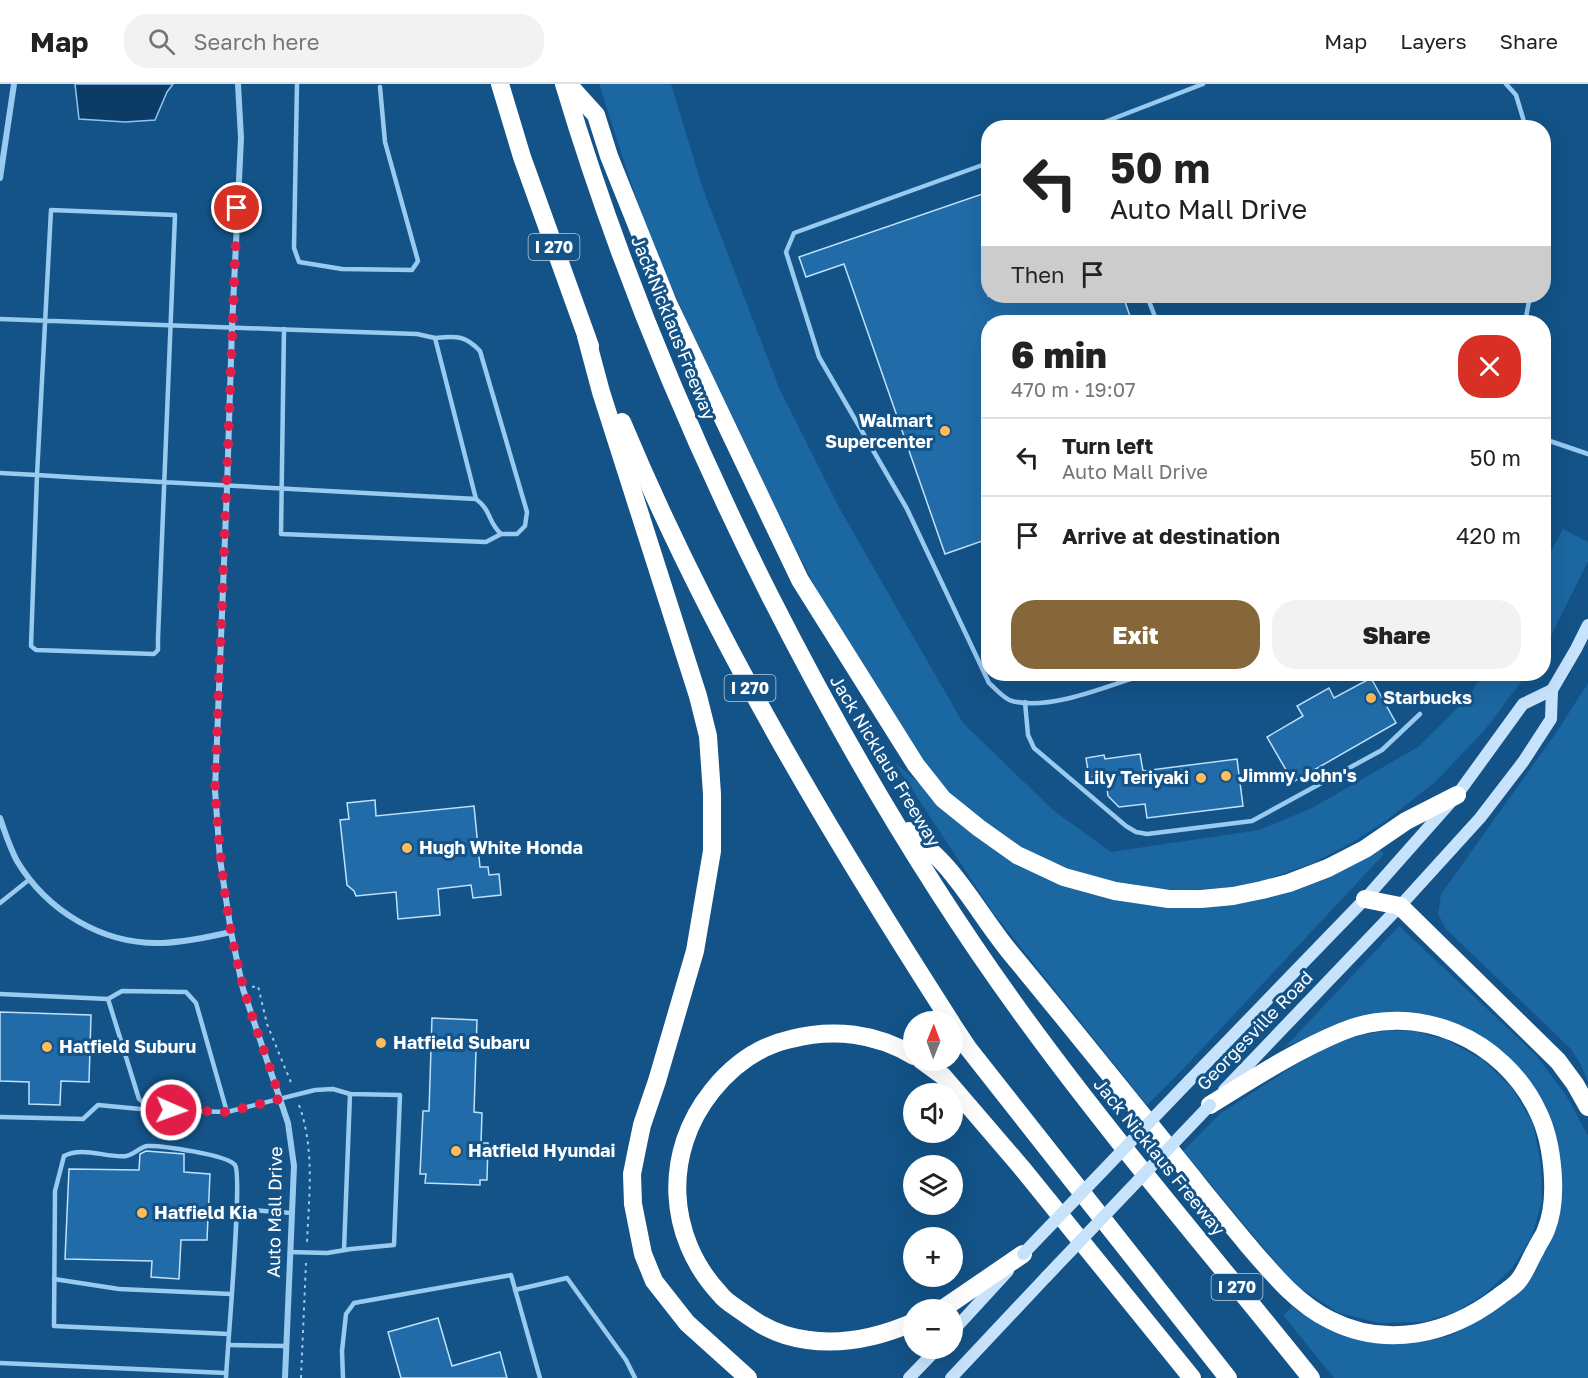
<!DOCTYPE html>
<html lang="en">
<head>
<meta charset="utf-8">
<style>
	body { margin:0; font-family:"Golos Text",sans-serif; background:#f2f2f2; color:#222; height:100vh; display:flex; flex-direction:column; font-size:22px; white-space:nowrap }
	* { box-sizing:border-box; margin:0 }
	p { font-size:20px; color:#767676 }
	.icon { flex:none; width:33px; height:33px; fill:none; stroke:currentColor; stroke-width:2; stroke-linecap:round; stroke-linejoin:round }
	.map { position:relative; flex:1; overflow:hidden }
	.details { position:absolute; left:981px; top:231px; width:570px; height:366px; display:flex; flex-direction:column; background:#fff; border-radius:24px; box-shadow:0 6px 24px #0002 }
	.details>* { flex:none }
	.top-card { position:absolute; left:981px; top:36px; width:570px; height:183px; border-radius:24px; box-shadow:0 6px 24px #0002; background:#fff; color:#222; overflow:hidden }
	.needle { width:39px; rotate:1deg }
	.fabs { position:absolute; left:903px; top:927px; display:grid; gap:12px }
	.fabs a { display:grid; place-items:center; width:60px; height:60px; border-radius:50%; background:#fff; box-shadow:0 6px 24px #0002; font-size:30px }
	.pin { position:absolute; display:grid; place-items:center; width:51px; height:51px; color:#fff; margin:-26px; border:3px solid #fff; border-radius:50%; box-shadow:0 2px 6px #0007 }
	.me { position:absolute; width:66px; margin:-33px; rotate:92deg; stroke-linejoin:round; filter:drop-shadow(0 0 4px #0008) }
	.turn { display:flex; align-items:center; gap:21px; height:126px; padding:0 30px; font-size:27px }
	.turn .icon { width:78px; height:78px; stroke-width:2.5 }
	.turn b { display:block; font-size:42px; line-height:51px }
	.then { display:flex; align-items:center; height:57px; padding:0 30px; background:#0003; gap:12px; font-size:22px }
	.round { display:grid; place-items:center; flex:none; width:63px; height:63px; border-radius:24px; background:#f2f2f2 }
	.summary { display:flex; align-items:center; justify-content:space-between; height:102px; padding:0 30px }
	h1 { font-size:36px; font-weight:800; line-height:45px }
	.primary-button { display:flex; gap:12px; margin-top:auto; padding:12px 30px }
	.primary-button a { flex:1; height:69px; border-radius:24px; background:#85673a; color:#fff; font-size:24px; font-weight:800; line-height:69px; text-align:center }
	.primary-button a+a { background:#f2f2f2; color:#222 }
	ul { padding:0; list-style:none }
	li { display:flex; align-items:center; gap:18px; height:78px; padding:0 30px; border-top:2px solid #e0e0e0 }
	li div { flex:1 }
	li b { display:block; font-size:22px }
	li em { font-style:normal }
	header { display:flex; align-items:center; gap:36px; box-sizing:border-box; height:84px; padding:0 30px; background:#fff; border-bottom:2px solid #e0e0e0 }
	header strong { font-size:28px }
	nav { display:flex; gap:33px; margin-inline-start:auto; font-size:21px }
	.search { width:420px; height:54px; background:#f2f2f2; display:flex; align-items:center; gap:15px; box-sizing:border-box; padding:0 21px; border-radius:24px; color:#767676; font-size:22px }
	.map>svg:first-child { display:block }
	.green { fill:#1b67a2 }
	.water { fill:#0c3c65; stroke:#8bc6f3; stroke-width:1.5 }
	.building { fill:#216ca8; stroke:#bfe1fb; stroke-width:1.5 }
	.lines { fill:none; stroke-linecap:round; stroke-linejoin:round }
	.path { stroke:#99caf0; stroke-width:2; stroke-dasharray:3 4.5; stroke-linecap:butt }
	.service { stroke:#99caf0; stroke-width:4.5 }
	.minor { stroke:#99caf0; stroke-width:6 }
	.secondary { stroke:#c7e3fb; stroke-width:12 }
	.motorway { stroke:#fff; stroke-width:18 }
	.secondary-bridge { stroke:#c7e3fb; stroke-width:12 }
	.route { stroke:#e11d48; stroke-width:10; stroke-dasharray:0 18 }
	.poi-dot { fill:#ffbc58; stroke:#135388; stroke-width:2 }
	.labels { text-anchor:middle; stroke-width:6; stroke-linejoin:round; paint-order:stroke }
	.shield { fill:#135388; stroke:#b8cbdb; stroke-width:1.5 }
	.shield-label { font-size:16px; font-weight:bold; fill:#fff }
	.street-label { font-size:18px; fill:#fff; stroke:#135388 }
	.poi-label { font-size:18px; font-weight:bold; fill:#fff; stroke:#135388; text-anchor:start }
</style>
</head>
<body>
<header>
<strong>Map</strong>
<div class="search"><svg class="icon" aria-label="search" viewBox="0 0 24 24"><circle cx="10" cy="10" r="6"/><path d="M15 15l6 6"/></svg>Search here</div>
<nav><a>Map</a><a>Layers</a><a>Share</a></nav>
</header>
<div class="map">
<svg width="1588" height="1294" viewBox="0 0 1588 1294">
	<rect width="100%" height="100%" fill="#135388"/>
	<g class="green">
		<path d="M599,0h72l32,105 76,199 62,123 122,212 90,87 58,42 148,-22 53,-22 106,-61 51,-50 13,-23h45l-43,57 -49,51 -48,38 -34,22 -40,21 -48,17 -38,8 -48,2 -53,-4 -65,-18 -48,-26 -47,-33 -37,-39 -103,-163 -69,-133 -107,-233z"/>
		<path d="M1563,445l25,13v19l-44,89v-86z"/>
		<path d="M1588,599v399l-7,-17 -10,-16 -125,-120 -8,-15 3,-20 117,-164z"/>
		<path d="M894,678l103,89 194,56 189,-58 4,5 -200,214 -37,37 -153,-191z"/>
		<path d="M1399,842l136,128 31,41 22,41v242h-254l-51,-63 9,-8 30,19 45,15 38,1 45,-6 41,-24 53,-66 8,-118 -89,-101 -116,-6 -62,26z"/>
		<path d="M1386,947h28l33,9 36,20 29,28 21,35 8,43 1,35 -10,35 -19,31 -28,27 -28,17 -33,11 -45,1 -40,-10 -45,-29 -111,-133 38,-38 93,-60 41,-17z"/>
	</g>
	<path class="water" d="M75,0h98l-6,8 -12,28 -30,2 -46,-3z"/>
	<g class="building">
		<path d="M988,108v104h135l9,26h-144v217l-43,15 -101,-290 -38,13 -7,-20z"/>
		<path d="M1371,594l25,45 -103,59 -26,-45 36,-21 -6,-10 32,-18 5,10z"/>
		<path d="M1140,670l3,17 94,-12 6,47 -96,12 -2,-14 -26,3 -11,-11 -3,-21 -16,2 -3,-19 18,-3 1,4z"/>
		<path d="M375,716l1,16 98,-10 6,61h8l1,8 10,-1 2,21 -28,3 -2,-13 -33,4 2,26 -42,4 -2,-27 -40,4 -2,-5 -7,-6 -7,-65 9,-1 -2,-16z"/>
		<path d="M0,928l91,3 -2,67 -28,-1 -1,24 -31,-1v-22l-29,-1z"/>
		<path d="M432,934l45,2 -3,92 8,1 -1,30h7l-1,37h-7v5l-55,-2 1,-9h-6l3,-63h6z"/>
		<path d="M146,1067l38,3v18l26,2 -3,66h-26l-2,39 -28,-2 1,-16 -87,-2 4,-90 70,1 1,-16z"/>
		<path d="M438,1234l14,48 48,-14 7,26h-106l-13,-46z"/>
	</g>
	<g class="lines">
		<g class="path">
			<path d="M252,903l6,-1 9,38 25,61"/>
			<path d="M299,1021c16,44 10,91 8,137"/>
			<path d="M301,1294l5,-115"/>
		</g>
		<g class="service">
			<path d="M297,0l-3,164 5,14 43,7 70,1 6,-9 -33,-119 -5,-55"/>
			<path d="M1506,0l10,11 10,33"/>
			<path d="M1089,44l114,-44"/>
			<path d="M988,79l-194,70 -8,19 33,105 88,152 82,174c7,6 15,16 23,18 38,10 96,-15 133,-27"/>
			<path d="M1147,212l10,26"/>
			<path d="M0,235c139,6 278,10 417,15l18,4 41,161c-147,-8 -293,-15 -439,-24l14,-265 124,5c-6,141 -11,282 -17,423v12l-4,4 -118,-4 -5,-4 6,-171 -37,-2"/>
			<path d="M1525,238l5,-26"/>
			<path d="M284,245l-3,205 205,8 15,-8"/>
			<path d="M435,254c21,-2 30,-3 45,13l47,161 -2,14 -8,8h-16c-14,-13 -9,-23 -25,-35"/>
			<path d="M1544,355l44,15"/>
			<path d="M1428,590h6"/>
			<path d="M1025,618l3,33 6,13 92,78 10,6 11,2 105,-13 130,-71 38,-36"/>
			<path d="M0,819l30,-24"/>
			<path d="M0,910l108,5 14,-8 64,1 10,11 31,109 -74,-2 -14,-11 -31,-100"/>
			<path d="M227,1028l88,-22 18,-1 17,5 50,1 -6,150 -43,4 -24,4 -37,-1"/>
			<path d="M0,1033l83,2 15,-14 53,5"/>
			<path d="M237,1125l55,4"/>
			<path d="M344,1166l6,-156"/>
			<path d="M54,1195l65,10 112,5"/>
			<path d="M515,1206l52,-12 59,82 9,18"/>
			<path d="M228,1261l58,1"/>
			<path d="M0,1279l226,10"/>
			<path d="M226,1294c1,-26 17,-203 9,-213 -7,-10 -75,-20 -88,-19 -7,1 -13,9 -21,10 -20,2 -43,-10 -62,0l-9,35 -1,135 175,8"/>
			<path d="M343,1294l-1,-27 4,-37 8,-11 157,-28 29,103"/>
		</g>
		<g class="minor">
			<path d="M238,0l3,54 -9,189 -5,160 -12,303 5,69 11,73 12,57 45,134 6,43 -9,212"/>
			<path d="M0,94l14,-94"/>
			<path d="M0,734c5,15 10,30 17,43 30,50 86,84 145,82 23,-1 47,-6 69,-11"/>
		</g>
		<g class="secondary">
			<path d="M1189,997l176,-182 92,-104 66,-91 29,-14"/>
			<path d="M1224,1006l176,-184 80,-88 43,-56 28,-43 1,-29 24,-41 12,-24"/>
			<path d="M952,1248l56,-61"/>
			<path d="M909,1294l29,-30"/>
			<path d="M951,1294l95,-101"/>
		</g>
		<g class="motorway">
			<path d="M500,0l22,73 68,189"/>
			<path d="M564,0c53,177 123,347 206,512 74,146 157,288 254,421 90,124 191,241 287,361"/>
			<path d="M568,0l28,31 13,41 59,147 132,277 116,185 27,34 36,29 38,27 47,22 51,14 54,8h32l32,-3 29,-6 27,-7 39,-15 37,-19 41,-28 51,-26"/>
			<path d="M586,252l15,56 97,304 10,40 4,58v57l-17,100 -38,130 -15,44 -5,24 -5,25 1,30 10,50 11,27 33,42 61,55"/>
			<path d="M622,338c88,211 205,407 329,600"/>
			<path d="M909,747c14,13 29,25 41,40 21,25 38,54 59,80 62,75 123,151 184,227 17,22 36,44 54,66 25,29 49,59 83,76 57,29 119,14 167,-22 7,-6 17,-11 22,-18 7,-9 11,-21 17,-31 3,-7 8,-13 10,-19 13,-31 7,-88 -8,-118 -34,-73 -122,-112 -197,-80 -46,19 -89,47 -131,73"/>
			<path d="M1365,815l35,7 158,155 17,23 13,23"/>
			<path d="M952,940l16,24 260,330"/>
			<path d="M914,972c-38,-23 -81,-28 -123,-17 -32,7 -59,27 -79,52 -49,61 -46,145 8,203 5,7 14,12 21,17 14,10 27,19 44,24 43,13 88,5 129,-13"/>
			<path d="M921,976l22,16 78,91 171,211"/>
			<path d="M941,1226l82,-56"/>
		</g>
		<g class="secondary-bridge">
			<path d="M1023,1170l166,-173"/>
			<path d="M1046,1193l164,-172"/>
		</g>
	</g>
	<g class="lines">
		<path class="route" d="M171,1026l56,2 53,-13c-11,-37 -26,-73 -36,-110 -18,-65 -24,-132 -29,-199l22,-582"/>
	</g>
	<g class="poi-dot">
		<circle cx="945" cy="347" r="6"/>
		<circle cx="1371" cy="614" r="6"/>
		<circle cx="1226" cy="692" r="6"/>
		<circle cx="1201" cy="694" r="6"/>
		<circle cx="407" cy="764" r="6"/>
		<circle cx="381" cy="959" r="6"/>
		<circle cx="47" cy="963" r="6"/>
		<circle cx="456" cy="1067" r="6"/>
		<circle cx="142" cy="1129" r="6"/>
	</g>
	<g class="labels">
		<g class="shield">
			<rect x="528.5" y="150" width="51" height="26" rx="4.5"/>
			<rect x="724.5" y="591" width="51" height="26" rx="4.5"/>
			<rect x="1211.5" y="1190" width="51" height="26" rx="4.5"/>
		</g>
		<g class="shield-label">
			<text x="554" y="169">I 270</text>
			<text x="750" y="610">I 270</text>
			<text x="1237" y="1209">I 270</text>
		</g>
		<g class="street-label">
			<text transform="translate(673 244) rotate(68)" y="6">Jack Nicklaus Freeway</text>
			<text transform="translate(885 677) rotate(59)" y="6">Jack Nicklaus Freeway</text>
			<text transform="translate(1255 947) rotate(-46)" y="6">Georgesville Road</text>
			<text transform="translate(1159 1073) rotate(51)" y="6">Jack Nicklaus Freeway</text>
			<text transform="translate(275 1128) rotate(-89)" y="6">Auto Mall Drive</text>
		</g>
		<g class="poi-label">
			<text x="933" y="343" text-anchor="end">Walmart<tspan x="933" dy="21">Supercenter</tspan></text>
			<text x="1383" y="620">Starbucks</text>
			<text x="1238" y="698">Jimmy John's</text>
			<text x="1189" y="700" text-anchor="end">Lily Teriyaki</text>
			<text x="419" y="770">Hugh White Honda</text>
			<text x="393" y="965">Hatfield Subaru</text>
			<text x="59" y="969">Hatfield Suburu</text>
			<text x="468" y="1073">Hatfield Hyundai</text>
			<text x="154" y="1135">Hatfield Kia</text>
		</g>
	</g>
</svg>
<div class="fabs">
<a><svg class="needle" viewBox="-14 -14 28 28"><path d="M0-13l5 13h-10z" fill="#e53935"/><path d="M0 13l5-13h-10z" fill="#767676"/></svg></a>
<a><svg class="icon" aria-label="sound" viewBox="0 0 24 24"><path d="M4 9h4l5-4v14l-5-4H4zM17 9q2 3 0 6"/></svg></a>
<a><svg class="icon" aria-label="layers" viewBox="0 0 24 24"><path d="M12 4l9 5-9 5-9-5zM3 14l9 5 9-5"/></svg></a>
<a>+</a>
<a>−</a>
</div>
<div class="pin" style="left:237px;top:124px;background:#d93025"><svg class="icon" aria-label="arrive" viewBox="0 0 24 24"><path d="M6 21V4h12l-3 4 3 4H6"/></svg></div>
<svg class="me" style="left:171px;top:1026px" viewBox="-20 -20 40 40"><circle r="17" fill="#e11d48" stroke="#fff" stroke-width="3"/><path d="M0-11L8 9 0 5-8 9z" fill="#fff"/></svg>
<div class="top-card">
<div class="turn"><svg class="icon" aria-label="left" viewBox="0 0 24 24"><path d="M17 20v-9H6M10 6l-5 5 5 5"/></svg><div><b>50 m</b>Auto Mall Drive</div></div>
<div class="then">Then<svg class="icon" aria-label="arrive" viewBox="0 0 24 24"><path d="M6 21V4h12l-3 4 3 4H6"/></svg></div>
</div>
<section class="details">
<div class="summary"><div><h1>6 min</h1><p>470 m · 19:07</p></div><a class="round" style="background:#d93025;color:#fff"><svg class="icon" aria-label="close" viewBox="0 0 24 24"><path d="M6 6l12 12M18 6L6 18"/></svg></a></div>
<ul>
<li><svg class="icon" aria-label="left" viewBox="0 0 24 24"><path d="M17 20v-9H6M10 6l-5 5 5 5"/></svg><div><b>Turn left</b><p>Auto Mall Drive</p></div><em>50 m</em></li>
<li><svg class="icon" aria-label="arrive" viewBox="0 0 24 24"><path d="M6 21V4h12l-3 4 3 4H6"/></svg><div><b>Arrive at destination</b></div><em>420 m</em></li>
</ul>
<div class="primary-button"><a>Exit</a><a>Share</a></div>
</section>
</div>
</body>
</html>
